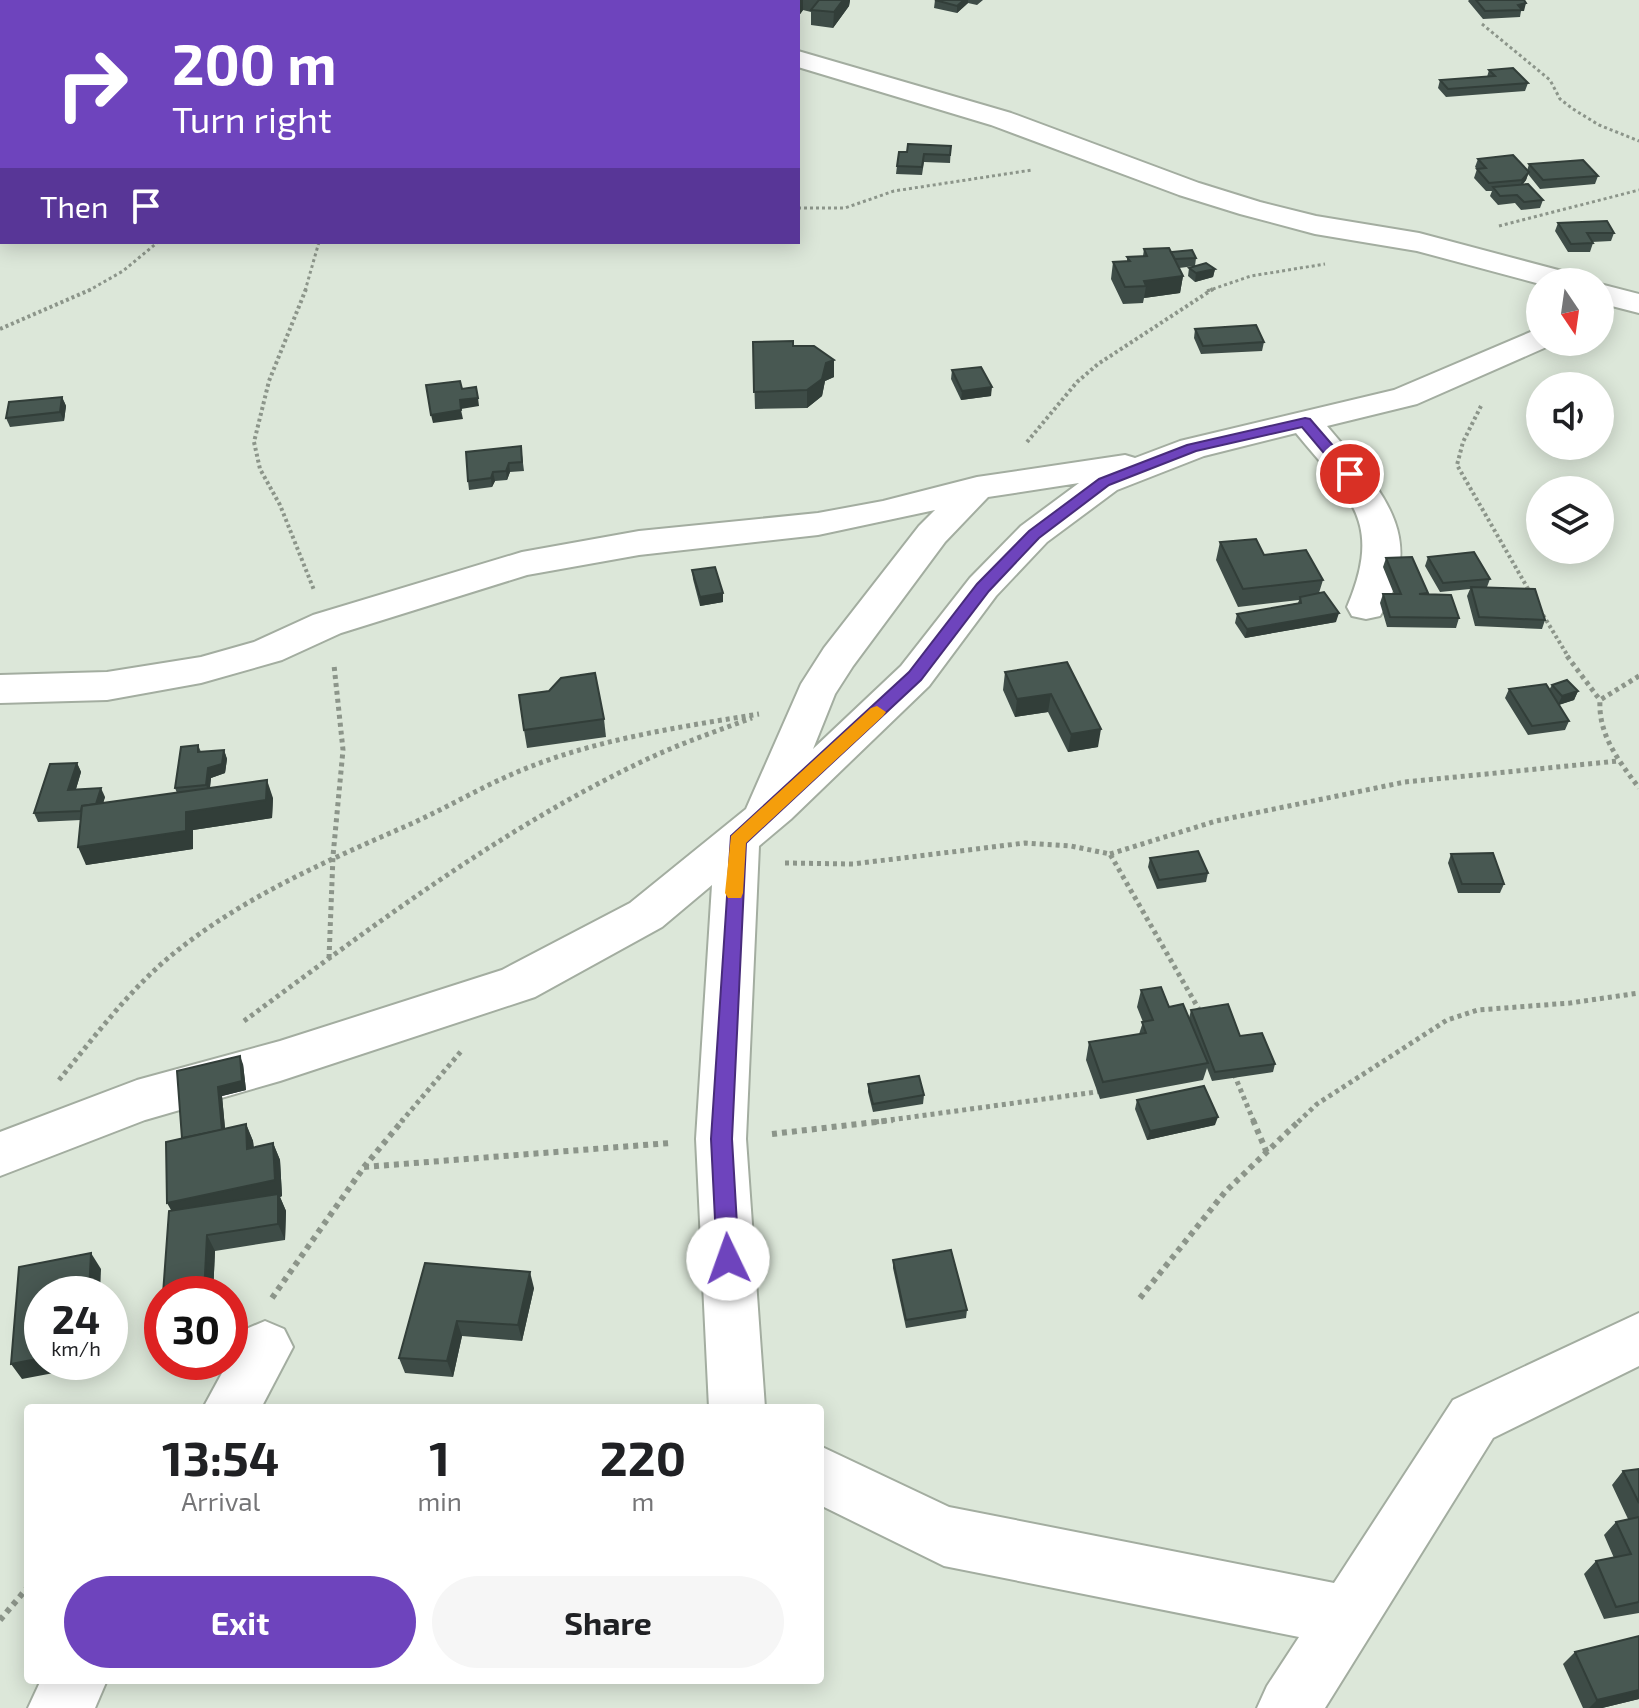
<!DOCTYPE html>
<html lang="en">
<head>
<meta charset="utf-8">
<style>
	body { margin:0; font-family:"Exo 2",sans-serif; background:#f6f6f6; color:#202124; height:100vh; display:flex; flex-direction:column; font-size:30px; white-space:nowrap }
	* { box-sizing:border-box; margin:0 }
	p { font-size:26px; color:#757577 }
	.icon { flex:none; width:44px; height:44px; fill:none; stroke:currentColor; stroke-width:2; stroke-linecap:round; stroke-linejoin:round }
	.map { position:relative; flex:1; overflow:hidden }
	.drawer { position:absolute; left:24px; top:1404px; width:800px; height:280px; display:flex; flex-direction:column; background:#fff; border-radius:8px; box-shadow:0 4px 20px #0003 }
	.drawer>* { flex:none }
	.guide { position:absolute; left:0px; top:0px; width:800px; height:244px; box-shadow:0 4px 20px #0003; background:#6e44bd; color:#fff; overflow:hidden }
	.needle { width:52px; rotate:167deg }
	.tools { position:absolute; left:1526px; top:268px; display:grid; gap:16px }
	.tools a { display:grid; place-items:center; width:88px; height:88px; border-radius:50%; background:#fff; box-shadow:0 4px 20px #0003; font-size:40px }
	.speed { position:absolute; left:24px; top:1276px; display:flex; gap:16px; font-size:40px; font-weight:700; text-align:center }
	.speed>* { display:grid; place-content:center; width:104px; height:104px; border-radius:50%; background:#fff; box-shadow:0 4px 20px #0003; line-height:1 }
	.speed small { font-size:20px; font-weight:400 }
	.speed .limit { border:12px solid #d22; background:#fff; color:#111 }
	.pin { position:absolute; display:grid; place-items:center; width:68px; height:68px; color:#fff; margin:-34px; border:4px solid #fff; border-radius:50%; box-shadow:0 2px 8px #0007 }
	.me { position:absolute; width:88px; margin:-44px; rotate:357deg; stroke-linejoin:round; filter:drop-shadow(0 0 6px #0008) }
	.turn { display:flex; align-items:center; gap:28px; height:168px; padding:0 40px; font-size:36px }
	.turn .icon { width:104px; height:104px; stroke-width:2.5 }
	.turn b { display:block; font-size:56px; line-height:68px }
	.then { display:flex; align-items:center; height:76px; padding:0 40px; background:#0003; gap:16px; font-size:30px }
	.eta { display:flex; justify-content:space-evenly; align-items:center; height:136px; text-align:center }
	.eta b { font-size:48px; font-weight:700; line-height:56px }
	.cta { display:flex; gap:16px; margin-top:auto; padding:16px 40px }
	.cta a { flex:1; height:92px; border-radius:48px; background:#6e44bd; color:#fff; font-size:32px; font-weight:700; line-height:92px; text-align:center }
	.cta a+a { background:#f6f6f6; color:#202124 }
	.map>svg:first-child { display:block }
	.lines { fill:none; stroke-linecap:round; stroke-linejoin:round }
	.minor-casing { stroke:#a3ada0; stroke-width:4 }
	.path-far3 { stroke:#8c958a; stroke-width:3; stroke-dasharray:3 3; stroke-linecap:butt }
	.path-far2 { stroke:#8c958a; stroke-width:4; stroke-dasharray:3 3; stroke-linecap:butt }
	.path-far1 { stroke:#8c958a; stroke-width:5; stroke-dasharray:4 4; stroke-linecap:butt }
	.path { stroke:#8c958a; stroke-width:6; stroke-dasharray:5 5; stroke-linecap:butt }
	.minor { fill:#fff; fill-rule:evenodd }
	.wall { fill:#3e4c47 }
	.shaded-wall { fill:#323e39 }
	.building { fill:#485852; stroke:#323e39; stroke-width:2 }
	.route { fill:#6e44bd; stroke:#482c7b; stroke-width:2 }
	.slow { fill:#f59e0b }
</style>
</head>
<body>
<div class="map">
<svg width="1639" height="1708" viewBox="0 0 1639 1708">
	<rect width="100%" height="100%" fill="#dce7d9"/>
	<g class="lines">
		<defs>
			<g id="minor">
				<path d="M582,0h30l1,2h-30z"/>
				<path d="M798,51l213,62 188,70 61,19 56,14 103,17 158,42 5,7h-42v2l-123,-33 -102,-17 -75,-20 -61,-19 -188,-70 -193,-58z"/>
				<path d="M1600,284l39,10v19l-39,-10z"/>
				<path d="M1540,328v14h13l-2,3 -134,59 -90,22c50,60 104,109 53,190l-14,3 -14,-3 -5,-9c37,-87 2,-109 -51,-174l-92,23 -87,34 -70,52 -51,54 -67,90 -138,133 -32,27 -13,293 19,269h-56l-13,-269 16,-254 -50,42 -127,70 -255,84 -135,39 -145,56v-44l137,-52 143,-39 222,-71 128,-67 116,-94 55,-125 23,-36 95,-122 16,-16 -117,25 -179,20 -112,20 -186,58 -59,27 -81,23 -94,17 -107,3v-28l107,-3 94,-15 53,-15 59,-27 209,-63 117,-21 179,-18 65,-12 94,-24 148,-22 10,3 45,-17 214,-51zM1079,483l-58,43 -51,52 -69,88 -88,83 22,-55 18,-28 92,-124 43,-45z"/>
				<path d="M1639,1313v53l-146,72 -168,270h-68l10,-22 32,-49 -355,-71 -124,-61v-59l129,61 385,76 119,-183z"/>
				<path d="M265,1321l19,8 9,18 -32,61h-58l43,-79z"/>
				<path d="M41,1680h66l-12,28h-67z"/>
			</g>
		</defs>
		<use href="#minor" class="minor-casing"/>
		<g class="path-far3">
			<path d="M746,2l9,-2"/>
			<path d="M1482,24l68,56 10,19 13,10 26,16 40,16"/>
			<path d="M798,208h47l49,-17 138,-21"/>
			<path d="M1499,226l140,-36"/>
			<path d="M88,291l35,-20 35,-29"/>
			<path d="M305,291l14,-49"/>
			<path d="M1207,291l44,-15 74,-12"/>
		</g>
		<g class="path-far2">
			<path d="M306,289l-37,92 -15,61 6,27 20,36 34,85"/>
			<path d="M0,329l92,-40"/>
			<path d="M1481,406l-18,36 -6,23 74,129"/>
			<path d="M1027,442l50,-60 21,-18 115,-75"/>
			<path d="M1540,610l29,48"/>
		</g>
		<g class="path-far1">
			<path d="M1567,656l33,44"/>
			<path d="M1639,676l-39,24c-2,35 19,61 39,88"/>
			<path d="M1110,854l106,-33 189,-39 213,-21"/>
			<path d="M785,863l68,1 172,-21 46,3 39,8 91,159"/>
			<path d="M329,958l4,-102 10,-106 -9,-85"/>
			<path d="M244,1021c126,-93 254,-190 395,-258 37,-18 75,-31 113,-45"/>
			<path d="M1234,1074l20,48"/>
			<path d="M59,1080c37,-45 73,-94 119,-130 71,-56 153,-91 235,-127 37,-17 72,-38 109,-53 75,-31 158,-43 237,-56"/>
			<path d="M401,1122l62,-73"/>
			<path d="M875,1122l228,-31"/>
			<path d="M1298,1122l19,-18 130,-84 31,-10 92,-7 69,-10"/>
		</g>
		<g class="path">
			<path d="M1253,1120l14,33"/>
			<path d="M772,1134l121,-14"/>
			<path d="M364,1167l306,-24"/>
			<path d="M272,1298l92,-131 39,-47"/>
			<path d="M1140,1298l85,-106 75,-72"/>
			<path d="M0,1620l28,-33"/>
		</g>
		<use href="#minor" class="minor"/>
	</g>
	<g class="wall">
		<path d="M775,0h75l-1,6 -16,22 -22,-3v-13l-8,-2 -5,7v-15z"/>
		<path d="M935,0h48l-6,5 -9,-2 -11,10 -23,-5z"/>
		<path d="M1469,0h55v11h-3l-1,6 -37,2 -15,-18z"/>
		<path d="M1489,70l39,13 -3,8 -79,6 -8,-9 2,-8 47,-3z"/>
		<path d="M951,146l-1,17 -26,-1 -2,13 -26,-1 1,-8 10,-14z"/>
		<path d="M1478,159l49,12 2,-7 69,12 -3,8 -55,5 -12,-15 -2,6 -3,4 20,16 -3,8 -19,2 -6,-7 -17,2 -8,-9 2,-5h-6l-12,-13 3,-9 -2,-2z"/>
		<path d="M1558,223l56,10 -3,8 -19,1 1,1 -3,9h-22l-13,-21z"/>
		<path d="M1144,249l27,3 25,6 -1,8 -16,2 4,8 -3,17 -36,5 -1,5 -20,1 -12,-25 2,-17 14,-1v-4l16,-1z"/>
		<path d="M1189,268l26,1 -2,8 -18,5 -7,-6z"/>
		<path d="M1195,329l69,13 -2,9 -61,3 -7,-16z"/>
		<path d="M753,342l40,4 41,31 -9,4 -3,15 -15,12 -52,1z"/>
		<path d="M952,370l39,26 -30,4 -10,-21z"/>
		<path d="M62,397l4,9 -2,15 -54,6 -4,-9z"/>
		<path d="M522,455l2,16 -14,1 -3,8 -12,1 -3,6 -23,3 -1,-9z"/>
		<path d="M1220,542l44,13 59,25 -4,13 17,29 -91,16 -10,-15 2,-9 61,-11 1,-3 -61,7 -22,-47z"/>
		<path d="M1428,557l62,22 -3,8 58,33 -3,9 -67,-3 -8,-30 3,-7 -30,3 -15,-26z"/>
		<path d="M1386,558l41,36 32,24 -3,10 -69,-1 -7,-24 3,-9h11l-11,-27z"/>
		<path d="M692,570l31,32 -23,4 -7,-27z"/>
		<path d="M1067,662l31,85 -30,5 -20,-40 -33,5 -12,-27 2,-18z"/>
		<path d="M1552,685l26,6 -4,9 -15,5 10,16 -4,9 -37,5 -23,-37 4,-9 40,1z"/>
		<path d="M604,719l2,18 -79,11 -3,-18z"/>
		<path d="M198,745l3,7 23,-2 3,9 -2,14 -14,5 -1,10 63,10 -1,20 -79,12v19l-107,16 -5,-45 -43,2 -4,-9 43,-50 4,9 -5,17 29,8 -2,6 74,-10 -2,-5z"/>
		<path d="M1451,854l53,30 -4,9h-42l-10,-30z"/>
		<path d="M1150,858l58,15 -2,9 -49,7 -9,-22z"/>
		<path d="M1141,990l48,28 2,-8 49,26 35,28 -2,8 -61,9 -5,-13 -4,12 -103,19 -14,-39 3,-18 50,-8 4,-12 -6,-15z"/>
		<path d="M243,1064l3,26 -24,6 3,33 21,-5 7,17 1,7 19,-5 7,17 2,36 -2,1 6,14 -1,29 -70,11 -2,43h-50l8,-83 11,-73z"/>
		<path d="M868,1084l56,11 -1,9 -50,8 -5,-20z"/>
		<path d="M1137,1100l78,25 -68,15 -12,-31z"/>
		<path d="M893,1260l74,50 -1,8 -60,10 -13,-60z"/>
		<path d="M425,1263l109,25 -12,53 -60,-5 -9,41 -48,-4 -6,-15z"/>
		<path d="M1639,1469v144l-35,6 -20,-45 12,-13 18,-3 -10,-23 12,-13 12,-3 -16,-34 11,-14z"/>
		<path d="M1639,1636v63l-37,9h-19l-20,-44 12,-12z"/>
	</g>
	<g class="shaded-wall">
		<path d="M799,0h4v10l-5,7v-15z"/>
		<path d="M843,0h7l-1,6 -16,22 1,-16z"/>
		<path d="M964,0h4v3l-11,10v-7z"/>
		<path d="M1526,3l-2,8h-3l1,-1 -4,-5z"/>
		<path d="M1529,172l-3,8 -6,8 2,-8z"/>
		<path d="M1215,269l-2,8 -18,5 1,-9z"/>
		<path d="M1183,276l-3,17 -36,5 2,-12 -2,-5z"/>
		<path d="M834,360v17l-9,4 -3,15 -15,12v-18l19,-27z"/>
		<path d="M992,387l-1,9 -30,4 1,-9z"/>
		<path d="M62,397l4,9 -2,15 -4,-9z"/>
		<path d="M478,398l1,8 -18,3 -1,-9z"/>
		<path d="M461,410l2,9 -30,4 -2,-8z"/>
		<path d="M509,463l1,9 -3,8 -1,-9z"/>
		<path d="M493,472l2,9 -3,6 -1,-9z"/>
		<path d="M723,593v9l-23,4v-9z"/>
		<path d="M1339,613l-3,9 -91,16 2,-9z"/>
		<path d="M1578,691l-4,9 -16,5 4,-9z"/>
		<path d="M1051,694l-3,18 -33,5 2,-18z"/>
		<path d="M1101,729l-3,18 -30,5 3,-18z"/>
		<path d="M224,750l3,9 -2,14 -14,5 -2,16 -3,-9 2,-17z"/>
		<path d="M77,763l4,9 -8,27 -5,-9z"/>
		<path d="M267,780l6,18 -1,20 -79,12v19l-107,16 -8,-18 108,-35z"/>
		<path d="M101,788l4,9 -7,23 -4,-9z"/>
		<path d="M240,1056l3,8 3,26 -24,6 4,42 -4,-8 -4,-43z"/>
		<path d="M1218,1117l-3,8 -68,15 3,-9z"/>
		<path d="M246,1124l7,17 2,25 -8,-17z"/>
		<path d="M273,1143l7,17 2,36 -2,1 6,14 -1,29 -7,-16 -102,-5 -9,-16z"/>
		<path d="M207,1235l8,16 -2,43h-9z"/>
		<path d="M91,1253l10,16 -1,25h-23z"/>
		<path d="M530,1272l4,16 -12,53 -4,-16z"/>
		<path d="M457,1321l5,15 -9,41 -6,-16z"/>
		<path d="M42,1358v4h18l-1,10 -37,7 -11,-15z"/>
		<path d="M1639,1690v9l-37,9h-13l8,-8z"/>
	</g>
	<g class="building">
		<path d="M282,0h29l-1,2h-28z"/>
		<path d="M775,0h24l-1,2h-25z"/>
		<path d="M819,0h24l-9,12 -23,-2z"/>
		<path d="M935,0h29l-7,6z"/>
		<path d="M1476,0h48l2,3 -8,2 4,5 -37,1z"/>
		<path d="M1513,68l15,15 -80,6 -8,-9 55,-4 -6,-6z"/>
		<path d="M908,144l43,2 -1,9 -26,-1 -2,13 -25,-1 2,-14h8z"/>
		<path d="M0,145h2v3l-2,2h2v10h-2z"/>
		<path d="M1513,155l16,17 -7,8 -33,3 -12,-14 9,-1 -8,-9z"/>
		<path d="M1583,160l15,16 -55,4 -14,-16z"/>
		<path d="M1528,184l15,16 -19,2 -7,-7 -17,1 -7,-9z"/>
		<path d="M1607,221l7,12h-27l6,10 -22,1 -13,-21z"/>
		<path d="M1169,248l14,28 -39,5 2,5 -21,1 -12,-25 17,-1 -3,-4 20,-1 -3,-7z"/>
		<path d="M1192,250l4,8 -21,1 -4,-7z"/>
		<path d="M1206,263l9,6 -19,4 -7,-5z"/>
		<path d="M1256,325l8,17 -61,4 -8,-17z"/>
		<path d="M793,341v5h21l20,14 -8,3 -4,16 -15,11 -53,2 -1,-50z"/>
		<path d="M981,367l11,20 -30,4 -10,-21z"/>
		<path d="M460,381l2,8 14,-2 2,11 -18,2 1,10 -30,5 -5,-30z"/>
		<path d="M62,397l-2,15 -54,6 3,-16z"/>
		<path d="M521,446l1,16 -13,1 -3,8 -13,1 -2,6 -23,3 -2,-29z"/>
		<path d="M1256,539l8,16 42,-5 17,30 -80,9 -23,-47z"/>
		<path d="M1474,552l16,27 -47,4 -15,-26z"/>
		<path d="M1412,557l16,36 -9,1 32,1 8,23 -69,-1 -7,-23h18l-15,-36z"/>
		<path d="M715,567l8,26 -23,4 -8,-27z"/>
		<path d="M1471,587l64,2 10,31 -66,-3z"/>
		<path d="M1324,592l15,21 -92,16 -10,-15 64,-11 -1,-6z"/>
		<path d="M1067,662l34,67 -30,5 -20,-40 -34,5 -12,-27z"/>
		<path d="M595,673l9,46 -80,11 -5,-35 30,-4 12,-13z"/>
		<path d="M1567,680l11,11 -16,5 -10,-11z"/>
		<path d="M1546,684l23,37 -37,5 -23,-37z"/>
		<path d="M198,745v7l26,-2 -2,14 -14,4 -2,17 -31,3 6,-41z"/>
		<path d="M77,763l-9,27 33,-2 -5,16 -14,2 -1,5 -47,2 16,-49z"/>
		<path d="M267,780l-1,20 -80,12v19l-108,16 4,-41z"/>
		<path d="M1198,851l10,22 -49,7 -9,-22z"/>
		<path d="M1493,853l11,31h-42l-11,-30z"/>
		<path d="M1161,987l8,20 14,-3 25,59 -105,19 -14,-40 57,-9 -4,-11 11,-2 -12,-30z"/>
		<path d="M1228,1004l12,32 22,-3 13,31 -60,8 -24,-62z"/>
		<path d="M240,1056l2,25 -24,6 4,43 -40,8 -5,-67z"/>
		<path d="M919,1076l5,19 -51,9 -5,-20z"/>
		<path d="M1204,1086l14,31 -68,14 -13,-31z"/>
		<path d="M246,1124l1,25 26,-6 2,37 -108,23 -1,-61z"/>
		<path d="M278,1194v30l-71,11 -3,59h-41l6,-83z"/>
		<path d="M951,1250l16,60 -61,10 -13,-60z"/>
		<path d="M91,1253l-2,39 -12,2h-35v64l-31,6 8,-97z"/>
		<path d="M425,1263l105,9 -12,53 -61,-4 -10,40 -48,-3z"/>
		<path d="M1639,1469v34l-16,-32z"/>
		<path d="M1639,1517v85l-23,5 -20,-46 35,-7 -15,-32z"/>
		<path d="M1639,1636v54l-42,10 -22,-48z"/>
	</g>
	<path class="route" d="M1305,418l5,1 45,52v6h-11l-42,-50 -106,24 -87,34 -70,53 -50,53 -68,89 -175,163 -14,296 7,120 -3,7 -8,3 -8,-3 -3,-7 -6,-120 20,-303 178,-164 68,-88 52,-53 70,-52 88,-34z"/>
	<path class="slow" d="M877,706l9,6 -3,4 -137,127 -3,50 -2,5h-13l-3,-5 6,-57 140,-128z"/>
</svg>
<div class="tools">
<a><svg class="needle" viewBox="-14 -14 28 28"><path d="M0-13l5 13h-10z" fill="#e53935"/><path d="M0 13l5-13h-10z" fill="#757577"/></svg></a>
<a><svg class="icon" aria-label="sound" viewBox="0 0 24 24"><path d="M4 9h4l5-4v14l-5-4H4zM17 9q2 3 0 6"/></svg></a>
<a><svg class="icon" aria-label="layers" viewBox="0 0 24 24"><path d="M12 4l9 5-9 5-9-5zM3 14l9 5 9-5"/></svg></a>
</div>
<div class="speed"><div>24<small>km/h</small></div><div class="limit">30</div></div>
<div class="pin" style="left:1350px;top:474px;background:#d93025"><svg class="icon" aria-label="arrive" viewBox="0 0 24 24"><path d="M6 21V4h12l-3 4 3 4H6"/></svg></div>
<svg class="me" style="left:728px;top:1259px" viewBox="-20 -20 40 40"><circle r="19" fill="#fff"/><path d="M0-13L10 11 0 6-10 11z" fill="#6e44bd"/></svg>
<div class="guide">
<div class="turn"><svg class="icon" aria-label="right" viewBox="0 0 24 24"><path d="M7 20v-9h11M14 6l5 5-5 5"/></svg><div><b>200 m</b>Turn right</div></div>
<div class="then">Then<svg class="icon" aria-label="arrive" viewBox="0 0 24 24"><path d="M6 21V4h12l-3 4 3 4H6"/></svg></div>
</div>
<section class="drawer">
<div class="eta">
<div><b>13:54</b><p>Arrival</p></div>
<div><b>1</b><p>min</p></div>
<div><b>220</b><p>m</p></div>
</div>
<div class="cta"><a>Exit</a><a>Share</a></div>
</section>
</div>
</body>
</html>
